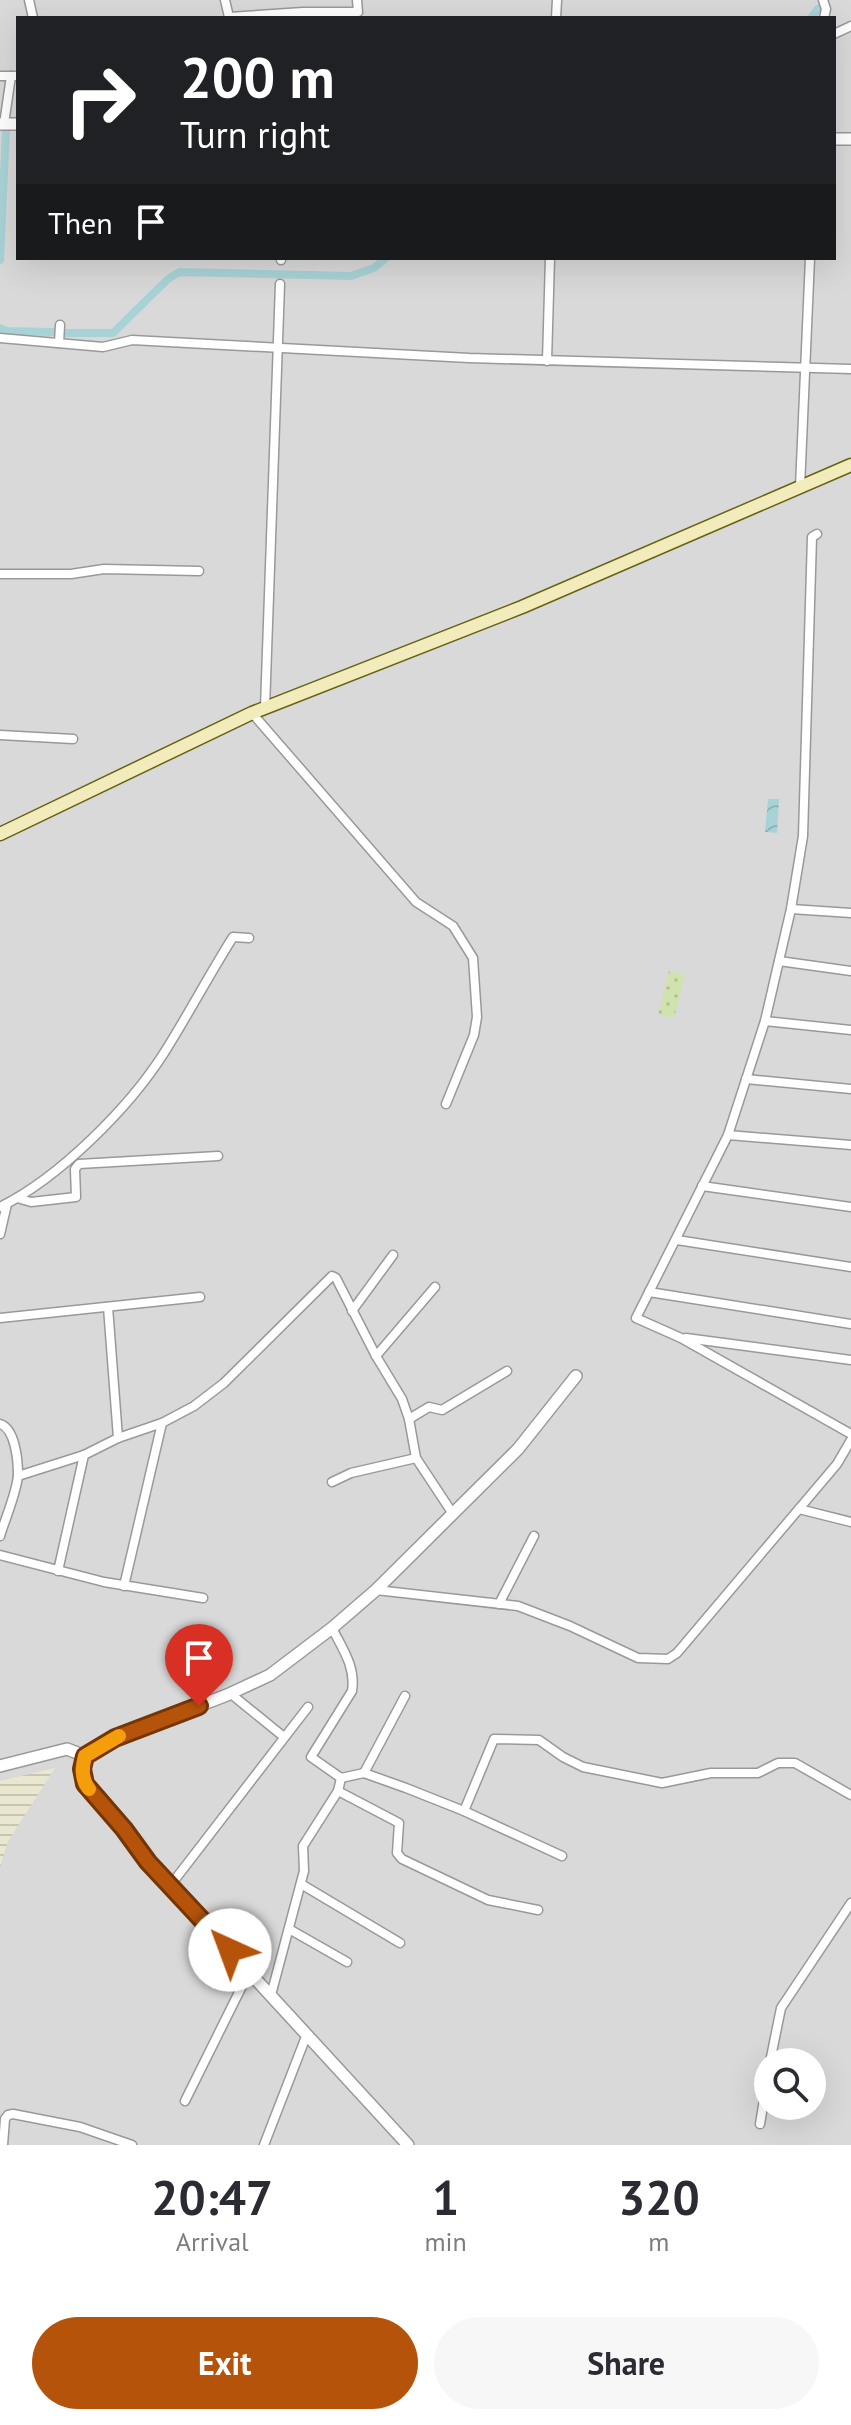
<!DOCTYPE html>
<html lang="en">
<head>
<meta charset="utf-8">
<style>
	body { margin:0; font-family:"PT Sans",sans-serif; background:#f7f7f7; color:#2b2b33; height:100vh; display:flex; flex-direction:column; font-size:30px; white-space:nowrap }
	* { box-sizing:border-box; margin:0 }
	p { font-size:26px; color:#7c7c81 }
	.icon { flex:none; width:44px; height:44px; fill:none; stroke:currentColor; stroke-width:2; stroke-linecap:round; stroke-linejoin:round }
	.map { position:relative; height:2145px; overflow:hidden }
	.drawer { display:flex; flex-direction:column; background:#fff; flex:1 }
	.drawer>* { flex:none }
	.guide { position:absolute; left:16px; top:16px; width:820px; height:244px; border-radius:0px; box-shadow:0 8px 32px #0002; background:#202124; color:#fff; overflow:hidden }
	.tools { position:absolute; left:754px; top:2048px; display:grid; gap:16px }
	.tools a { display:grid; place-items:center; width:72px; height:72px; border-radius:50%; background:#fff; box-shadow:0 8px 32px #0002; font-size:40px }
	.pin { position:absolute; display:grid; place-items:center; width:68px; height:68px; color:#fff; margin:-82px -34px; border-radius:50% 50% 50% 0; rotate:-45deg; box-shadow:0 0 8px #0007 }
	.pin .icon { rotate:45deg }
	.me { position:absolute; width:88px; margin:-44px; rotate:317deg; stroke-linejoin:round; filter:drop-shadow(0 0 6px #0008) }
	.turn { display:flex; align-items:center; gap:28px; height:168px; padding:0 32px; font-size:36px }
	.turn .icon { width:104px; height:104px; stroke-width:2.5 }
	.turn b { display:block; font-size:56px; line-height:68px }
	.then { display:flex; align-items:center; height:76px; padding:0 32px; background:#0003; gap:16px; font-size:30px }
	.eta { display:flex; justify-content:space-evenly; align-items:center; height:136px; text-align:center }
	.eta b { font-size:48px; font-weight:700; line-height:56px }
	.action { display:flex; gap:16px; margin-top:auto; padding:16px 32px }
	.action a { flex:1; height:92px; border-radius:48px; background:#b45309; color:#fff; font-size:32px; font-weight:700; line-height:92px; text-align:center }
	.action a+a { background:#f7f7f7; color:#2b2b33 }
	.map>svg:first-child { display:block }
	.residential { fill:#dad9d9; fill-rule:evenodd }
	.farmland { fill:url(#farmland-rules) }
	.grass { fill:url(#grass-dots) }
	.water { fill:url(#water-waves) }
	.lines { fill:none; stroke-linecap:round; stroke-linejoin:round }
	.canal { stroke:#a8d3d6; stroke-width:8 }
	.minor-casing { stroke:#999; stroke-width:11 }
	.tertiary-casing { stroke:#999; stroke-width:14 }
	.secondary-casing { stroke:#676210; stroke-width:15 }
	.minor { stroke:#fff; stroke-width:8 }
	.tertiary { stroke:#fff; stroke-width:11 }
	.secondary { stroke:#f2ecbc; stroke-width:12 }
	.route-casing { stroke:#753606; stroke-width:20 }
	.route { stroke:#b45309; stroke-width:14 }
	.slow { stroke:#f59e0b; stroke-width:14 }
</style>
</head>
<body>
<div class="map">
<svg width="851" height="2145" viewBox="0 0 851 2145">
	<defs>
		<pattern id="farmland-rules" width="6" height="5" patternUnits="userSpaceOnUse" patternTransform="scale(2)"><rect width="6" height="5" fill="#eae7d0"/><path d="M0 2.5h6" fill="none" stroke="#c8c6b2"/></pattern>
		<pattern id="grass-dots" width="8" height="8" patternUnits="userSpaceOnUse" patternTransform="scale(2)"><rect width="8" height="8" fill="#d0e2ae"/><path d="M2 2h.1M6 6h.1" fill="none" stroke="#b2c195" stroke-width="1.8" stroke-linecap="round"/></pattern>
		<pattern id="water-waves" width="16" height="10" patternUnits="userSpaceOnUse" patternTransform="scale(2)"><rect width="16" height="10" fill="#a8d3d6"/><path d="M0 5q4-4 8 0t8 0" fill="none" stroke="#90b5b7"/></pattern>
	</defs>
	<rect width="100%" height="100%" fill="#ede8e3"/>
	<path class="residential" d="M0,0h851v2145h-851zM18,18h816v240h-816zM768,2062h44v44h-44z"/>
	<path class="farmland" d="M55,1768l-47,73 -8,26v-86z"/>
	<path class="grass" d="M669,971l16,4 -11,43 -16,-4z"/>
	<path class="water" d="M768,799h11l-2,34 -12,-1z"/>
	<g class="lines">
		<g class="canal">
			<path d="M811,18l7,-9"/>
			<path d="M0,260l6,-131"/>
			<path d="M0,328l7,3 46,1"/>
			<path d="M66,333h47l55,-54 11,-7 172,4 23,-8 12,-10"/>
		</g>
		<defs>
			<g id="minor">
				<path d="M29,0l4,18"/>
				<path d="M225,0l4,17 74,-5h55l-1,-12"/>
				<path d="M823,0l3,9 -2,9"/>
				<path d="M556,18l1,-18"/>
				<path d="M834,34l17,-8"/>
				<path d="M0,76h18"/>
				<path d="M4,124l7,-48"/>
				<path d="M281,260v-2"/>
				<path d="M0,338l103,9 29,-7 337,18 382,11"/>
				<path d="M59,343l1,-18"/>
				<path d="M547,361l3,-103"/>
				<path d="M800,487l10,-229"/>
				<path d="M817,534l-5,3 -9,299 -12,73 -26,112 -37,114 -92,183 45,20 170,96"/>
				<path d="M0,574h71l33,-5 95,2"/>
				<path d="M265,708l15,-424"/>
				<path d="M252,713l164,189 37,24 20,32 4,59 -3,18 -28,69"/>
				<path d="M0,735l73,4"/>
				<path d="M791,909l60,4"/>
				<path d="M779,961l72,10"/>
				<path d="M765,1021l86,9"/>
				<path d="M746,1079l105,10"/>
				<path d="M728,1135l123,10"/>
				<path d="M702,1186l149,21"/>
				<path d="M17,1198l14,4 45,-5 -1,-28 4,-5 139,-8"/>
				<path d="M0,1207c59,-29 129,-99 164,-154 24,-38 45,-78 69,-116l16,1"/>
				<path d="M0,1234l7,-30"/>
				<path d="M677,1240l174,27"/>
				<path d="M649,1292l202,32"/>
				<path d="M108,1307l10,131"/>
				<path d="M352,1311l41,-56"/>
				<path d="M0,1318l200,-21"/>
				<path d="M686,1338l165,22"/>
				<path d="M376,1356l59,-69"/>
				<path d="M409,1419l20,-12 13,3 65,-39"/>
				<path d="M0,1424c15,4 18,36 18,51 -1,17 -13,44 -18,61"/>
				<path d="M18,1476l66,-21 34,-17 44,-15 32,-17 30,-23 108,-107 4,2 40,78 26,43 7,20 7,39 37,56"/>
				<path d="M332,1482l19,-9 65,-15"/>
				<path d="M799,1509l52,13"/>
				<path d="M0,1555l104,27 99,16"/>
				<path d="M58,1571l26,-116"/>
				<path d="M124,1586l38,-163"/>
				<path d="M376,1590l142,16 52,20 68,32 30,1 9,-6 160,-189 14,-24"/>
				<path d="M499,1604l35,-68"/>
				<path d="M231,1694l53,43"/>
				<path d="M364,1773l41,-77"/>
				<path d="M341,1778l23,-5 42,15 58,23 98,45"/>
				<path d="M338,1791l61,32 -2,30 5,6 86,41 50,10"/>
				<path d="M464,1811l30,-72 45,1 24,17 20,10 79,16 49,-10h47l20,-10h17l56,32"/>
				<path d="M301,1884l99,59"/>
				<path d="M170,1886l138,-179"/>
				<path d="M289,1929l58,33"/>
				<path d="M271,1995l33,-124 -1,-25 35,-55 3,-13 -30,-21 41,-66c4,-24 -10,-43 -20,-63"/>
				<path d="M770,2062l11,-54 70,-105"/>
				<path d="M185,2101l64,-129"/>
				<path d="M760,2124l8,-48"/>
				<path d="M3,2145l2,-26 3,-4 5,-1 67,13 52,18"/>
				<path d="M264,2145l43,-111"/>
			</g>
			<g id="tertiary">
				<path d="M0,124h18"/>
				<path d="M834,139h17"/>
				<path d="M0,1766l67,-17 18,7"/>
				<path d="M408,2145l-260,-283 -24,-33 -39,-45 -3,-15 3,-13 30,-18 112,-43 43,-20 62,-47 44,-38 142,-141 58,-73"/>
			</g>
			<path id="secondary" d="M0,834l252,-121 270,-106 329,-142"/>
		</defs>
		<use href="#minor" class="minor-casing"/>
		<use href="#tertiary" class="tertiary-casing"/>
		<use href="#secondary" class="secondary-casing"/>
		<use href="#minor" class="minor"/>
		<use href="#tertiary" class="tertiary"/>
		<use href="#secondary" class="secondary"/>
	</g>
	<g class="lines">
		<defs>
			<path id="route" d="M199,1706l-84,32 -30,18 -3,13 3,15 39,45 24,33 82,88"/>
		</defs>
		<use href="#route" class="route-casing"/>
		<use href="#route" class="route"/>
		<path class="slow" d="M89,1789c-8,-10 -7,-21 -4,-33l34,-20"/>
	</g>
</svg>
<div class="tools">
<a><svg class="icon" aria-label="search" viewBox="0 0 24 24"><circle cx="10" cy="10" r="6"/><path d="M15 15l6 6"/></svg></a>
</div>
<div class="pin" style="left:199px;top:1706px;background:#d93025"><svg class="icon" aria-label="arrive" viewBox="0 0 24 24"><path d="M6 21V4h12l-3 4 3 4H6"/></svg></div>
<svg class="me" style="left:230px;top:1950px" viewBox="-20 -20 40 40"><circle r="19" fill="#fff"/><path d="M0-13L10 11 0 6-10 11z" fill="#b45309"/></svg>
<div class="guide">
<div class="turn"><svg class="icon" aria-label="right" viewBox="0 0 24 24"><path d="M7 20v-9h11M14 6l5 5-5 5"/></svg><div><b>200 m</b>Turn right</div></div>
<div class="then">Then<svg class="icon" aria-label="arrive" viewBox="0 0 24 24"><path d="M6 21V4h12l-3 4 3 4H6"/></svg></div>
</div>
</div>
<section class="drawer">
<div class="eta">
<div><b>20:47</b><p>Arrival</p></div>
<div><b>1</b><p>min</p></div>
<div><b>320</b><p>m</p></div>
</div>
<div class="action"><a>Exit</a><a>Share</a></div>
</section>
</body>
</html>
